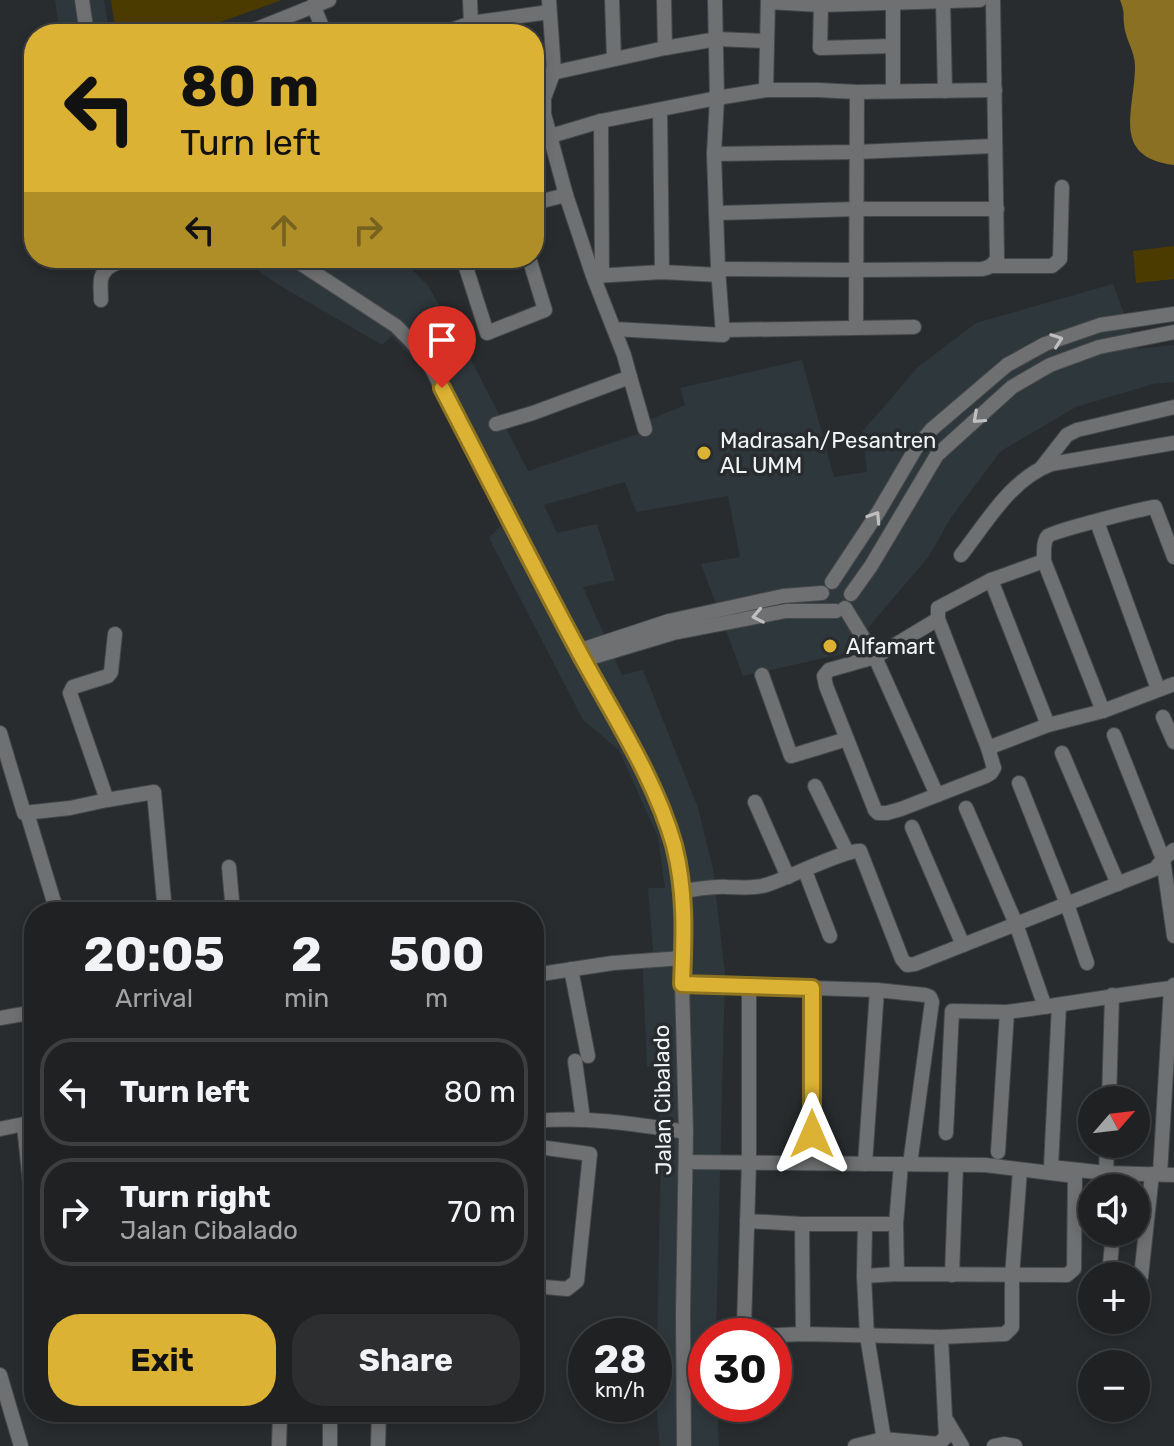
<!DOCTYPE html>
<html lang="en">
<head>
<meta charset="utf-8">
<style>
	body { margin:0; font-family:Rubik,sans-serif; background:#2c2e2f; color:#f1f3f6; height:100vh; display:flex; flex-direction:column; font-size:30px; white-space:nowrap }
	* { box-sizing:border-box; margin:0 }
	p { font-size:26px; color:#a1a3a5 }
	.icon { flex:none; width:44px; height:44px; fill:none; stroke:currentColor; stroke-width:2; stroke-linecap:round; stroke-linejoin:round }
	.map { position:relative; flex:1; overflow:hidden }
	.drawer { position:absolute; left:24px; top:902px; width:520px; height:520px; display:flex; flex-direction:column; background:#1f2122; border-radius:32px; box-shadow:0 4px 12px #0003,0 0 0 2px #3c3e40 }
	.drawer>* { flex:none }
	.top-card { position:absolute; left:24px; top:24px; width:520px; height:244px; border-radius:32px; box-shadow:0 4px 12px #0003,0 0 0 2px #3c3e40; background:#dbb233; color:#111; overflow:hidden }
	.needle { width:52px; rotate:62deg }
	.fabs { position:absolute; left:1078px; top:1086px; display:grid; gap:16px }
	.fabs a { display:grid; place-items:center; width:72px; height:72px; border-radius:50%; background:#1f2122; box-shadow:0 4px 12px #0003,0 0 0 2px #3c3e40; font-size:40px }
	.speed { position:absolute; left:568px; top:1318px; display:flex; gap:16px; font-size:40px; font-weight:700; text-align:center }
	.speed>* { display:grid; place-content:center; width:104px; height:104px; border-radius:50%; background:#1f2122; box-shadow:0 4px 12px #0003,0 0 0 2px #3c3e40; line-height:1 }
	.speed small { font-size:20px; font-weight:400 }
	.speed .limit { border:12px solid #d22; background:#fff; color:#111 }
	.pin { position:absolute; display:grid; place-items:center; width:68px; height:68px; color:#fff; margin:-82px -34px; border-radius:50% 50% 50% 0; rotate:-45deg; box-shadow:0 0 8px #0007 }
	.pin .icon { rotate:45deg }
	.me { position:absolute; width:88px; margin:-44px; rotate:0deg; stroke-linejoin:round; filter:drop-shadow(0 0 6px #0008) }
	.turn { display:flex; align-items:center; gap:28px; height:168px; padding:0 24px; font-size:36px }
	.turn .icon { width:104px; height:104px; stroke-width:2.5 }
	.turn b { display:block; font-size:56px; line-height:68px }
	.lanes { display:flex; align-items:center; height:76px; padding:0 24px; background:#0003; justify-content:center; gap:40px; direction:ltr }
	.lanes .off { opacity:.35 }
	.eta { display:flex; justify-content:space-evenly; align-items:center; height:136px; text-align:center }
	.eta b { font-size:48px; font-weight:700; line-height:56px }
	.action { display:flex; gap:16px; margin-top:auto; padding:16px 24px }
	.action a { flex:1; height:92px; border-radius:32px; background:#dbb233; color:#111; font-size:32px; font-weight:700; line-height:92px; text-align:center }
	.action a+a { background:#2c2e2f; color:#f1f3f6 }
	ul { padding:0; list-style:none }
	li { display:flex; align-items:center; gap:24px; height:108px; margin:0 16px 12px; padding:0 8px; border:4px solid #3c3e40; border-radius:32px }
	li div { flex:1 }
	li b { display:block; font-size:30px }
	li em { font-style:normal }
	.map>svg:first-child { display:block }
	.built { fill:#2e373c }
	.green { fill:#4c3b00 }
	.water { fill:#8a7022 }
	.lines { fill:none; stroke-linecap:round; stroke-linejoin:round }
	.minor-casing { stroke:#45484a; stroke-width:16 }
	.minor { stroke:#6e7071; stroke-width:14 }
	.oneway { stroke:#bdbfc0 }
	.route-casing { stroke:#8e7421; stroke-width:20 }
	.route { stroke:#dbb233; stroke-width:14 }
	.poi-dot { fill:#dbb233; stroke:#292c2e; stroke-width:3 }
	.labels { text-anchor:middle; stroke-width:7; stroke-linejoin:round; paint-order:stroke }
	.poi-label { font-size:22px; fill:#f1f4f5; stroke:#292c2e; text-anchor:start }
	.street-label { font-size:22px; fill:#f1f4f5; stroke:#292c2e }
</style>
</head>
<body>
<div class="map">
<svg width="1174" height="1446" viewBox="0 0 1174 1446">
	<rect width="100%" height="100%" fill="#292c2e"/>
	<g class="built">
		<path d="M55,0h49l6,34h-50z"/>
		<path d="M240,258h161l28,29 50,88 49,96 122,-41 -3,-9 38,-16 -5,-17 122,-28 32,117 33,-5 -5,-40 56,-65 58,-44 137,-39 24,65 37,-4v37l-21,2 -77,23 -75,44 -49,65 -23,40 -82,97 -104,23 -42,-112 39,-7 -12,-61 -92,16 -11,-30 -81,23 13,28 40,-9 18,56 -32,7 39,88 21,-5 55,138 15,61 12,105 -9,362h-10v68h11l2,42h-59l-4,-44 5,-256 -5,-76 -9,-4 -5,-112 11,-3 -5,-63h17l-7,-51 -39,-87 -36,-30 -94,-182 15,-15 -82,-155 -30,-32 -10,9 -103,-60z"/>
	</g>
	<g class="green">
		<path d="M111,0h171l-95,34h-71z"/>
		<path d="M1174,246v33l-38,4 -3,-32z"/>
	</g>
	<path class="water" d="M1120,0h54v165c-64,-8 -39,-55 -39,-99 0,-15 -10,-27 -11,-42 -1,-12 1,-11 -4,-24z"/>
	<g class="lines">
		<defs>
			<g id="minor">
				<path d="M82,0l5,34"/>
				<path d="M470,0l1,23"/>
				<path d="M612,0l2,59"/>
				<path d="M664,0l1,48"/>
				<path d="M893,0v91"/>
				<path d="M315,1l-1,6 11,27"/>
				<path d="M768,2l53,3 159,-5"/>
				<path d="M943,2l2,89"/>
				<path d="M821,5l-1,43 73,-2"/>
				<path d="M244,34l85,-34"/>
				<path d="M440,34l31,-11 78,-11"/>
				<path d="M534,77l131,-29 52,-9 49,2"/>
				<path d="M766,90l2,-90"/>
				<path d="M660,110l2,162"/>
				<path d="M601,121l1,155"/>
				<path d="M534,141l67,-20 116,-23 49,-8h52l39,2 138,-2"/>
				<path d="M714,154l143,-2 137,-6"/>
				<path d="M534,203l32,-8"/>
				<path d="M716,213l141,-4h140"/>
				<path d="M292,258l104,68 15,15 18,22 116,226 94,173 28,61 10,37 6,31 -1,93 4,148 -3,182 1,132"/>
				<path d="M463,258l24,75 58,-23 -16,-52"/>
				<path d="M992,266h60l8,-7 2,-72"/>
				<path d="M718,269l138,1 126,-1c7,-1 12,-4 15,-11l-4,-258"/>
				<path d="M594,276l68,-4 57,3"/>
				<path d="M101,300c0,-7 -1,-15 0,-21 5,-22 38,-19 55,-21"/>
				<path d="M856,327l1,-235"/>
				<path d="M614,329l109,6 -5,-66 -4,-115 3,-56 -2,-98"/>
				<path d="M723,330l191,-3"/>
				<path d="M630,377l15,52"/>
				<path d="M496,424l37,-11 97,-36 -6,-22 -31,-79 -27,-81 -22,-81v-16l10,-27 -5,-71"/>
				<path d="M1042,467l25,-32 10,-5 97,-23"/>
				<path d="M1097,522l61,167"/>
				<path d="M961,555c26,-33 49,-75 90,-91l123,-21"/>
				<path d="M991,580l57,145"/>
				<path d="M832,582l47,-71 37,-63 16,-19 75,-64 38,-21 55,-19 74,-11"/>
				<path d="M851,594l20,-28 66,-111 75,-68 38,-22 49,-18 75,-15"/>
				<path d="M845,608l30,49 62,138"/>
				<path d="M938,619l-63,38 -46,13 -5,6 2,10 49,124 3,3h9l14,-4 85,-33 5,-3 3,-5 -6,-20 -50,-129v-11l53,-28 53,-19"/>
				<path d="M115,634l-4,38 -3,4 -35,11 -3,6 37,107 47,-8 11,120"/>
				<path d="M578,651l91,-30 114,-25 39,-3"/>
				<path d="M583,660l90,-27 113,-22h50"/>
				<path d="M762,675l29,81 56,-17"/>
				<path d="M1103,711l-59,-150c0,-7 -1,-20 4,-25 6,-5 96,-28 107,-29l19,50"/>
				<path d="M1163,717l11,25"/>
				<path d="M0,733l24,80 46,-5 37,-8"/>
				<path d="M1114,735l49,124 11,77"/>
				<path d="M988,748l60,-23 55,-14 71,-27"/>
				<path d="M1062,753l56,131"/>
				<path d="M1019,783l48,121 20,59"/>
				<path d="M815,786l32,66"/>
				<path d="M755,802l33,75"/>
				<path d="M966,808l50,116 29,83"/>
				<path d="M27,813l30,99"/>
				<path d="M912,827l51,118"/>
				<path d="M229,867l4,45"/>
				<path d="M805,871l25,65"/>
				<path d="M683,891c15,-2 30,-5 45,-4 12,0 25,2 38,-2 20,-6 80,-36 94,-34l42,108 5,6 8,-1 240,-95 8,-10 11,-9"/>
				<path d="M571,969l17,87"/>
				<path d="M534,975l79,-12 70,-5"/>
				<path d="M682,984l195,6 48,5 5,2 2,5 -22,162"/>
				<path d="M749,987v174l-5,165 4,7 6,3 49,-2 138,3 5,100 -8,7 -55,-5 -28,7"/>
				<path d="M1171,988l-3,50h6"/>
				<path d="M1059,1005l-8,162 55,6 68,2"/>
				<path d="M0,1018l34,-6"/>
				<path d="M575,1061l8,58"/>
				<path d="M1109,1100l3,-105"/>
				<path d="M534,1116l5,31 -5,43"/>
				<path d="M534,1121c51,-5 101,3 152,11"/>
				<path d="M24,1125l10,97"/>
				<path d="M0,1129l34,-7"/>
				<path d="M946,1133l6,-122 55,1"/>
				<path d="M998,1152l9,-140c55,-7 109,-17 164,-24l3,-3"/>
				<path d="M686,1162l299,3 90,11 -1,93 -7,6 -170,-1 -33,2"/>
				<path d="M812,1163v-175"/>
				<path d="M865,1164l12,-174"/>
				<path d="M1106,1173l1,-29"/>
				<path d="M1160,1174l8,-136"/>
				<path d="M747,1221l55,3h94"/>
				<path d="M802,1224l1,110"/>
				<path d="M865,1225l-1,51 3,60 18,110"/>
				<path d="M897,1274l-1,-50 5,-60"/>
				<path d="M952,1275l4,-110"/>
				<path d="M1109,1276l4,-44"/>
				<path d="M1141,1277l11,-103"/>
				<path d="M534,1286l33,3 10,-8 13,-127 -51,-7"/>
				<path d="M941,1337l64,-3 7,-7v-51l8,-106"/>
				<path d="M0,1375l21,71"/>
				<path d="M947,1421l15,25"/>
				<path d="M279,1446l1,-34"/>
				<path d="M330,1446v-34"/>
				<path d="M378,1446l1,-34"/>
				<path d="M994,1446l10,-2 11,2"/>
			</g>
		</defs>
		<use href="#minor" class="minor-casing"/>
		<use href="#minor" class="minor"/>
	</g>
	<defs><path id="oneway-chevron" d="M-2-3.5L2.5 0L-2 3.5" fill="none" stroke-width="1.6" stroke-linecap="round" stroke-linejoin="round" transform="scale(2)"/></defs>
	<g class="oneway">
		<use href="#oneway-chevron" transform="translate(1057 340) rotate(-20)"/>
		<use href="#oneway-chevron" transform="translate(978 418) rotate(138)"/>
		<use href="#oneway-chevron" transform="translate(875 517) rotate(-57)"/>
		<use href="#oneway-chevron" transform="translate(758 616) rotate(169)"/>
	</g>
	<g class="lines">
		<defs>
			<path id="route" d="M442,388c45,87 89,174 135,260 34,64 77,127 97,197 12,47 10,91 8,139l130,4v146"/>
		</defs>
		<use href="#route" class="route-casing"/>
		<use href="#route" class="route"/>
	</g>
	<g class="poi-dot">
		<circle cx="704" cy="453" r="8"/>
		<circle cx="830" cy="646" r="8"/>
	</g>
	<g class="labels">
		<g class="poi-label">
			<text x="720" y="448">Madrasah/Pesantren<tspan x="720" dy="25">AL UMM</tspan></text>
			<text x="846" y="654">Alfamart</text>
		</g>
		<g class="street-label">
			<text transform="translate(662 1100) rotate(-91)" y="8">Jalan Cibalado</text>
		</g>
	</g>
</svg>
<div class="fabs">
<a><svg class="needle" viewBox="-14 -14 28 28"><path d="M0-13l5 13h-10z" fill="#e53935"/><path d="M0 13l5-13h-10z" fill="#a1a3a5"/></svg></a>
<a><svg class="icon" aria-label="sound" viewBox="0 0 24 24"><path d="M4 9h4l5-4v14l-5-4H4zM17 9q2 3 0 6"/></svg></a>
<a>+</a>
<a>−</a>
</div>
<div class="speed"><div>28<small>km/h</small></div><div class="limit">30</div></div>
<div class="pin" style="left:442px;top:388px;background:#d93025"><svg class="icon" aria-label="arrive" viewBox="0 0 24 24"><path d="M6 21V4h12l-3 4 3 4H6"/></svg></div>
<svg class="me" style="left:812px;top:1134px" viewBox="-20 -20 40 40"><path d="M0-17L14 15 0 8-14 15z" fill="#dbb233" stroke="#fff" stroke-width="4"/></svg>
<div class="top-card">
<div class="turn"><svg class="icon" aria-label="left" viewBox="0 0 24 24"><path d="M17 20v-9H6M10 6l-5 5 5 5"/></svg><div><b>80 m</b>Turn left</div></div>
<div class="lanes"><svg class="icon" aria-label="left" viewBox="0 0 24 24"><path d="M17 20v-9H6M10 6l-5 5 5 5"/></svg><svg class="icon off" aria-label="ahead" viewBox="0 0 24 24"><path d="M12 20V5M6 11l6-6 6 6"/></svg><svg class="icon off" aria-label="right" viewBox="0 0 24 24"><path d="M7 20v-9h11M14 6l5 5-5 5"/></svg></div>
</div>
<section class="drawer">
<div class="eta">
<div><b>20:05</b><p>Arrival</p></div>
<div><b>2</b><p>min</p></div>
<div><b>500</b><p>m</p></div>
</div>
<ul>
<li><svg class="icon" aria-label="left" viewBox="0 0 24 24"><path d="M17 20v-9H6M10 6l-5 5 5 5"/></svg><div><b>Turn left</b></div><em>80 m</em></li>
<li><svg class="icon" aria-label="right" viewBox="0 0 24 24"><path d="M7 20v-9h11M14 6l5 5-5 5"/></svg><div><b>Turn right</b><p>Jalan Cibalado</p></div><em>70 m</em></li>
</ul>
<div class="action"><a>Exit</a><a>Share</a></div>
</section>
</div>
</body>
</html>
